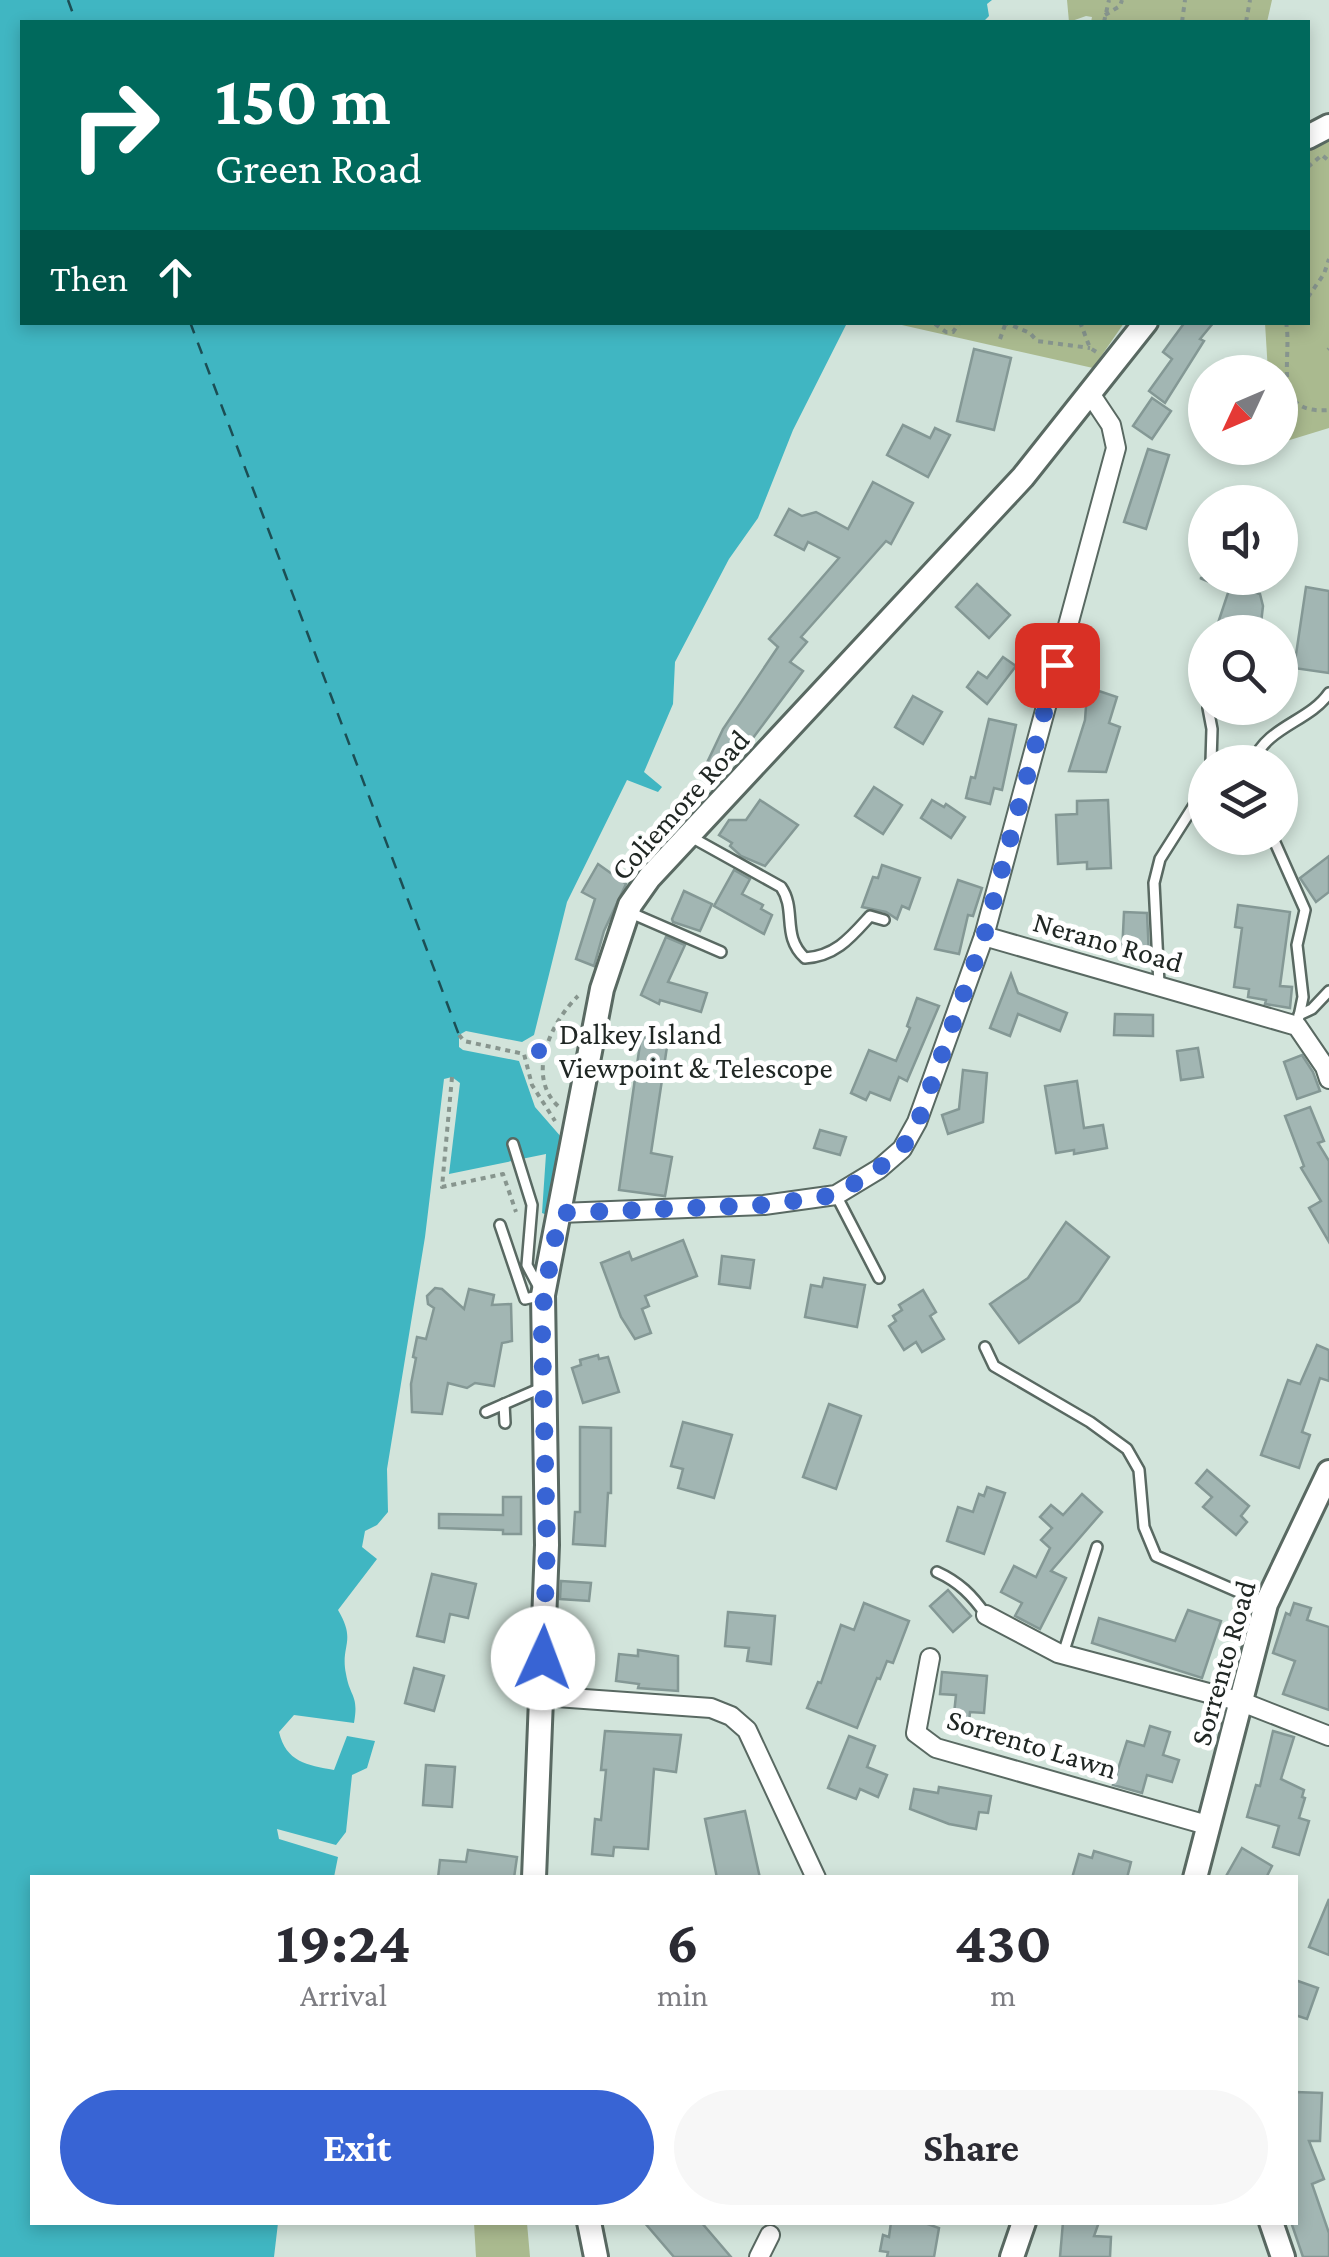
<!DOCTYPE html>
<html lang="en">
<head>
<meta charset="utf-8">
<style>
	body { margin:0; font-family:"Crimson Pro",serif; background:#f7f7f7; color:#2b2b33; height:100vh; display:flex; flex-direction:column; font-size:38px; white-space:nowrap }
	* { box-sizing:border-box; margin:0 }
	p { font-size:32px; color:#7c7c81 }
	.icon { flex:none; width:55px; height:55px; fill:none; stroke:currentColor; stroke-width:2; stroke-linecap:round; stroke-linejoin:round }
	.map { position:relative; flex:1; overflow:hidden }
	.panel { position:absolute; left:30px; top:1875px; width:1268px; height:350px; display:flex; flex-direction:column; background:#fff; border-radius:0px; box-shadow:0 5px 15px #0003 }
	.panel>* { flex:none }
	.guide { position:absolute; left:20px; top:20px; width:1290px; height:305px; border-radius:0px; box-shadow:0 5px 15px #0003; background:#00695c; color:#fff; overflow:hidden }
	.needle { width:65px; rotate:226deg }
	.fabs { position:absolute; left:1188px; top:355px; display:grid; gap:20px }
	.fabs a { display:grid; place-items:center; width:110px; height:110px; border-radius:50%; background:#fff; box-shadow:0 5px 15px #0003; font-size:50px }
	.pin { position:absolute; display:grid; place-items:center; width:85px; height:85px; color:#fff; margin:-42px; border-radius:20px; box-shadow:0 5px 15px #0006 }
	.me { position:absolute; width:110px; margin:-55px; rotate:2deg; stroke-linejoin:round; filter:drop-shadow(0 0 8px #0008) }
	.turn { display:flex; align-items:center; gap:35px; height:210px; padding:0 30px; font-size:45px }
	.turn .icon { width:130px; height:130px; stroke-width:2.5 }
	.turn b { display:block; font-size:70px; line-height:85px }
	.then { display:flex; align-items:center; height:95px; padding:0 30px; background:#0003; gap:20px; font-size:38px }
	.eta { display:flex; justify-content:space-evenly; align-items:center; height:170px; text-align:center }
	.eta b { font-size:60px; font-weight:700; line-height:70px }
	.action { display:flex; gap:20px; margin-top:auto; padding:20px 30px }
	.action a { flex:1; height:115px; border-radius:60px; background:#3864d4; color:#fff; font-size:40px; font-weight:700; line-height:115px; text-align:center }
	.action a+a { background:#f7f7f7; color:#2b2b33 }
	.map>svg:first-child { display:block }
	.green { fill:#aaba8f }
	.water { fill:#40b6c2 }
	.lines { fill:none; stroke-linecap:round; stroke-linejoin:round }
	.ferry { stroke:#1c4e54; stroke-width:2.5; stroke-dasharray:12 10; stroke-linecap:butt }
	.building { fill:#a2b6b3; stroke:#849895; stroke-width:2.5 }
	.lane-casing { stroke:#596962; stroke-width:14 }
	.street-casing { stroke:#596962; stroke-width:22 }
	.secondary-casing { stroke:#596962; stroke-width:28 }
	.path { stroke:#87958e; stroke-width:4; stroke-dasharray:5 5; stroke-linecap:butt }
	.lane { stroke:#fff; stroke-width:9 }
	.street { stroke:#fff; stroke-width:18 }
	.secondary { stroke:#fff; stroke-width:22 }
	.route { stroke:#3864d4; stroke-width:18; stroke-dasharray:0 32.4 }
	.poi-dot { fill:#3864d4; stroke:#fff; stroke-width:4 }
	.labels { text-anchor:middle; stroke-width:10; stroke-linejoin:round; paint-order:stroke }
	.street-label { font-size:30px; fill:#202724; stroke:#fff }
	.poi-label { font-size:30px; fill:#202724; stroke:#fff; text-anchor:start }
</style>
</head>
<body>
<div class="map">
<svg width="1329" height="2257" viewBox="0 0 1329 2257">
	<rect width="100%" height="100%" fill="#d2e4db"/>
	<g class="green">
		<path d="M1067,0h205l-5,22h-176l1,-5 -6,-1 -17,6z"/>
		<path d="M1329,134v294l-49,15v-71h-12l-3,-49 43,-1v-177z"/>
		<path d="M893,323h-1h232l-31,45z"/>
		<path d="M474,2223h53l3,34h-54z"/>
	</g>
	<path class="water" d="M0,0h992l-5,4 2,12 -6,6h-961v300l825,1 -54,107 -35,88 -29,41 -54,103 -2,42 -29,68 18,15 -4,5 -31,-12 -60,122 -33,133 -12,7 -56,-11 -7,4v12l4,3 56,11 16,46 27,31 -15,77 -5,-2 4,-59 -97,20 11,-91 -8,-6 -8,2 -19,158 -38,232 1,43 -11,13 -12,6 -3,16 15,12 -39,51c19,32 2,35 8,64 4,24 13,20 8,49l-60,-8 -15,17c7,30 28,33 55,38l13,-34 28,5 -8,27 -15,7 -6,57 -10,13 -59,-16 2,10 59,18 -4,20 -302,1v344l246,1 -4,34h-274z"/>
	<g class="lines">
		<g class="ferry">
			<path d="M68,0l8,22"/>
			<path d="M190,322l269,713"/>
		</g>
	</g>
	<g class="building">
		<path d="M1185,322h29l-14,17 4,2 -39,62 -16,-12 23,-32 -9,-7z"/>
		<path d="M974,349l37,9 -17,72 -37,-9z"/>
		<path d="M1152,398l19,13 -19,28 -19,-13z"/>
		<path d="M903,425l27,13 5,-10 15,7 -22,42 -41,-22z"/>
		<path d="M1148,449l21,6 -23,74 -22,-7z"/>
		<path d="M873,482l40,21 -22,41 -5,-3 -85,96 6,5 -17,20 13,9 -56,75 -4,-3 -13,26 -8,9 -18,-9 19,-40 55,-82 -9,-8 70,-81 -31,-16 -4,8 -29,-15 14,-26 13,7 14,-4 32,17z"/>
		<path d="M1200,578h56l-5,13 9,3 3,12 -3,26h-45l14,-42z"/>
		<path d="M977,584l33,31 -21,23 -33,-31z"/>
		<path d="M1306,587l23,4v82l-35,-5z"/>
		<path d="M1003,657l13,9 -29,38 -20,-17 11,-15 9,6z"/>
		<path d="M1087,687l30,10 -8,26 11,4 -14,45 -37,-1 16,-51 1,-14 -4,-1z"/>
		<path d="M913,696l29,16 -19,32 -28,-17z"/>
		<path d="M989,719l27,6 -14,65 -8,-2 -4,16 -24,-6 5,-21 4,1z"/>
		<path d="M874,787l28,18 -19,29 -28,-18z"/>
		<path d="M760,800l38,25 -33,41 -24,-10 -11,-10 2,-3 -13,-8 10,-15h17z"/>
		<path d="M932,800l12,7 2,-3 19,13 -14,21 -30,-20z"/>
		<path d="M1108,800l3,68 -24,1v-7l-29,2 -2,-49 21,-1v-13z"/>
		<path d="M1329,856v36l-13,10 -16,-24z"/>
		<path d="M598,864l28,20 -22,47 -10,35 -18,-7 19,-60 -13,-7z"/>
		<path d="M882,865l38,13 -11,31 -7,-3 -5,13 -11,-7 -24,-5 11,-30 5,1z"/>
		<path d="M734,870l16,9 -8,15 21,11 -2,4 11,6 -8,19 -50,-28z"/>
		<path d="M958,880l24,8 -9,28 -5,-1 -9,39 -24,-5z"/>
		<path d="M684,891l28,13 -12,27 -27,-9 -1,-3z"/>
		<path d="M1238,905l52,7 -10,74 12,1 -2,21 -25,-4 1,-4 -18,-3 1,-8 -15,-2 8,-59 -7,-1z"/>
		<path d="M1124,912l23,1 2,42 -27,-2z"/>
		<path d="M666,937l19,8 -17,37 39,11 -6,19 -41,-12 -1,4 -18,-9z"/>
		<path d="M1011,974l7,19 49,20 -7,18 -42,-17 -8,22 -20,-8z"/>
		<path d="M917,998l22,8 -32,75 -8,-4 -9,23 -20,-8 -4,8 -15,-7 18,-43 27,11 14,-33 -3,-2z"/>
		<path d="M1115,1014l38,1v21l-39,-1z"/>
		<path d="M641,1037l27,3 -17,113 21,4 -7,39 -46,-6z"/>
		<path d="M1198,1048l5,29 -22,3 -4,-29z"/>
		<path d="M1302,1055l11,17 7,19 -23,8 -13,-37z"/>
		<path d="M963,1070l24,3 -4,49 -35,12 -6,-19 17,-6z"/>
		<path d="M1077,1081l7,47 19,-3 4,23 -33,6v-4l-18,3 -11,-67z"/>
		<path d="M1310,1107l14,34 -6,2 11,18v81l-20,-34 12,-7 -20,-33 3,-2 -19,-50z"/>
		<path d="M820,1130l26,7 -6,18 -26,-7z"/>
		<path d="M1066,1222l43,35 -30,44 -60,42 -29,-39 38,-26z"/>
		<path d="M683,1240l14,36 -52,20 4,10 -7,3 9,24 -16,6 -14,-22 -20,-54 28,-11 3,8z"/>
		<path d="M722,1256l32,4 -4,28 -31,-4z"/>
		<path d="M824,1278l41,7 -8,42 -52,-10 6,-32 11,2z"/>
		<path d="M435,1288l7,1 22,20 5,-20 25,6 -2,10 19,-1 1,37 -10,2 -8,43 -19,-3 -8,5 -19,-5 -6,31 -30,-2 -1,-28 5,-26 -3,-1 4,-20 9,2 8,-31 -6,-4 -1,-8z"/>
		<path d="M923,1290l13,22 -6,4 14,23 -22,13 -6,-10 -12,8 -15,-24 7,-5 -3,-5 9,-6 -3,-5z"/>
		<path d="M1317,1345l12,5v31l-9,-3 -18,54 8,3 -11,33 -38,-13 27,-75 12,4z"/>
		<path d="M598,1355l1,4 9,-2 11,35 -36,11 -11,-35 9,-3 -1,-5z"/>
		<path d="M829,1404l32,12 -25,73 -33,-12z"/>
		<path d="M683,1422l49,13 -18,63 -36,-10 5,-19 -12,-3z"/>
		<path d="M580,1427l31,1v65h-3l-3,53 -32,-2 2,-32h5z"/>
		<path d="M1207,1470l42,36 -8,10 6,6 -11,13 -33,-28 9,-10 -16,-14z"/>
		<path d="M987,1487l18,6 -21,61 -37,-13 11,-34 15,5 6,-18 5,2z"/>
		<path d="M1082,1494l20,18 -51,59 15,7 -26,51 -25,-13 7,-13 -21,-11 13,-26 22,11 14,-29 -9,-8 11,-12 -12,-11 11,-12 12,10z"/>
		<path d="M503,1497h18v37h-18v-4l-64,-2v-14l64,1z"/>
		<path d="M432,1574l44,10 -8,34 -18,-4 -6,28 -27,-6z"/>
		<path d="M561,1581l30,2 -2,18 -29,-2z"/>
		<path d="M948,1590l23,26 -18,16 -23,-26z"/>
		<path d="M864,1603l45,18 -16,42 -6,-2 -7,18 -3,-1 -20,50 -50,-20 11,-26 3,1 20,-58 13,5z"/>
		<path d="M1294,1603l17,5 -4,12 22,7v83l-46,-16 12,-33 -22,-8 13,-40 4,2z"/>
		<path d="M1188,1610l33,11 -19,57 -110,-35 7,-25 76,23z"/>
		<path d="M728,1612l47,4 -4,48 -24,-3 2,-13 -24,-2z"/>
		<path d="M638,1650l40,6v35l-40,-3 1,-4 -23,-3 3,-27 19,2z"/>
		<path d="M414,1668l30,8 -10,35 -29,-8z"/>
		<path d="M942,1672l45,4 -3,37 -14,-1 -2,23 -16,-2 4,-38 -16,-1z"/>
		<path d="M1150,1726l20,6 -7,23 16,5 -7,22 -25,-7 -5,18 -29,-8 14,-44 17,5z"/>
		<path d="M605,1731l76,4 -5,37 -22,-3 -6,80 -34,-2 -1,9 -21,-2 3,-35 6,1 5,-50h-5z"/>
		<path d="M1273,1731l21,6 -13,42 23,11 -2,7 3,1 -6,20 10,3 -10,34 -26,-8 6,-21 -32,-9 9,-32 4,1z"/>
		<path d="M849,1736l26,10 -8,21 20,8 -9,22 -18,-8 -4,10 -28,-11z"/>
		<path d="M426,1765l29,2 -3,40 -29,-2z"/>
		<path d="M939,1787l52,9 -3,17 -9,-1 -3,17 -27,-5 -39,-15 4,-20 24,4z"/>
		<path d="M745,1811l15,67h-43l-12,-59z"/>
		<path d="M1242,1848l30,18 -6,12h-41z"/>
		<path d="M468,1850l49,7 -3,21h-76l2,-18 26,2z"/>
		<path d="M1094,1851l37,11 -4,16h-55l7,-24 13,4z"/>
		<path d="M1329,1899v56l-20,-8z"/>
		<path d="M1295,1980l23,8 -11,31 -12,-4z"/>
		<path d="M1295,2092l27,1 -2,48h-11l15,38 -12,5 17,49v24h-26l-12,-35h4z"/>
		<path d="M644,2222h57l30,35h-57z"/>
		<path d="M891,2222h31l17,6 -5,29h-47l1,-5 -8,-1 3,-16 6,2z"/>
		<path d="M1063,2222h36l-5,14 17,1 -1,20h-50z"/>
	</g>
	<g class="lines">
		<defs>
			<g id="lane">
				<path d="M1208,708l4,21 -1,33"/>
				<path d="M1253,762c14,-36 56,-40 76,-69"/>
				<path d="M691,837l90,50c16,23 0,49 24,71 31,-2 46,-21 65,-42l14,4"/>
				<path d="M1273,838l32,72 -8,35 6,52 -6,29"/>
				<path d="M631,913l90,39"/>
				<path d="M1159,984l-5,-101 6,-24 45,-71"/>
				<path d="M1299,1015l13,-6 17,-18"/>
				<path d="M836,1195l43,83"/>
				<path d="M500,1225l25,74 18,-4 -16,-30 5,-60 -19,-61"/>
				<path d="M985,1347l9,19 96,56 37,27 12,21 5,57 12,29 108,47"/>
				<path d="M504,1404l1,19"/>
				<path d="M486,1412l55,-24"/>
				<path d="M937,1572c22,10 35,23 49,43"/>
				<path d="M1063,1654l34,-107"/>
			</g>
			<g id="street">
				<path d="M1091,395l20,30 5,23 -132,488 313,90 28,41 4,12"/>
				<path d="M560,1213l204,-8 72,-10 43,-26 23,-20 15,-27 67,-186"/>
				<path d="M986,1615l72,38 184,49 87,34"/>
				<path d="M930,1658l-14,75 20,15 271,77"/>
				<path d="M542,1696l169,12 20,8 16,14 69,148"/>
				<path d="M759,2257l11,-22"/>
			</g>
			<g id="secondary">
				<path d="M1308,137l21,-11"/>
				<path d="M534,1878l13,-333 -4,-250 59,-306 28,-84 19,-27 374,-401 123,-155"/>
				<path d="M1195,1878l71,-274 63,-132"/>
				<path d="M589,2222l7,35"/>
				<path d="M1271,2222l12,35"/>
				<path d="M1012,2257l12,-35"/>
			</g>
		</defs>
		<use href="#lane" class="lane-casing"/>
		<use href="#street" class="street-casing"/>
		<use href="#secondary" class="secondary-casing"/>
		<g class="path">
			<path d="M1105,15l15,-9 2,-6"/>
			<path d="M1104,22l5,-22"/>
			<path d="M1182,22l3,-22"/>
			<path d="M1246,22l4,-22"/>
			<path d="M1308,167l14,-12 7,6"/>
			<path d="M1308,297l16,-23 5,-15"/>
			<path d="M1004,322l26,11 7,8 53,7"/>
			<path d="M1080,322l10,26 8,5"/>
			<path d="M1286,322c7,39 -17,93 43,88"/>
			<path d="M935,324l11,8h7l7,-10"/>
			<path d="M1000,339l5,-14"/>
			<path d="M1328,350l1,-1"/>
			<path d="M459,1035l5,6 60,13 8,31 23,36"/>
			<path d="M452,1077l-10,110 61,-13 13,38"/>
			<path d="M558,1106c-33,-31 -6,-85 20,-110"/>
		</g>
		<use href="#lane" class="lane"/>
		<use href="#street" class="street"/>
		<use href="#secondary" class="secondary"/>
	</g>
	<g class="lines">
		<path class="route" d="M543,1658l4,-113 -5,-212 2,-38 16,-82 204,-8 72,-10 43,-27 23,-19 16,-27 66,-186 73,-271"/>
	</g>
	<circle class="poi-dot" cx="539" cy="1051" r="10"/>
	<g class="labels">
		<g class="street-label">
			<text transform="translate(680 805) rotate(-48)" y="10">Coliemore Road</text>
			<text transform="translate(1108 942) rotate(16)" y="10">Nerano Road</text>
			<text transform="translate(1223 1663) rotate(-74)" y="10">Sorrento Road</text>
			<text transform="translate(1032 1744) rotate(17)" y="10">Sorrento Lawn</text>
		</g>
		<g class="poi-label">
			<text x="559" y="1044">Dalkey Island<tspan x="559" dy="34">Viewpoint &amp; Telescope</tspan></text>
		</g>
	</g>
</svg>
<div class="fabs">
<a><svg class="needle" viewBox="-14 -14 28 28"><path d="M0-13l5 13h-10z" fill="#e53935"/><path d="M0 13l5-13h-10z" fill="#7c7c81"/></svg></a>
<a><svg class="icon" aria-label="sound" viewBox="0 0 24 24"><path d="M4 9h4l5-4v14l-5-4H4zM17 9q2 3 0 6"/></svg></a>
<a><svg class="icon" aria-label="search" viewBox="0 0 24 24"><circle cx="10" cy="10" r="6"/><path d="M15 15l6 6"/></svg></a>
<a><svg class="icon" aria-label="layers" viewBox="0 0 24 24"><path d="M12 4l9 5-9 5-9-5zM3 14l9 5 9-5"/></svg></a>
</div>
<div class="pin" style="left:1057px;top:665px;background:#d93025"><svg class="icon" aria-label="arrive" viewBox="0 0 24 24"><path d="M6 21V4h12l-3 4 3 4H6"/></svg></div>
<svg class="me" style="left:543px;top:1658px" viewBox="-20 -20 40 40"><circle r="19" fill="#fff"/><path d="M0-13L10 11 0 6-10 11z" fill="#3864d4"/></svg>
<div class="guide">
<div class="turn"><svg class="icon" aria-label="right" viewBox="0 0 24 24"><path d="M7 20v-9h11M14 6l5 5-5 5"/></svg><div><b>150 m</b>Green Road</div></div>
<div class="then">Then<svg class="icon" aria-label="ahead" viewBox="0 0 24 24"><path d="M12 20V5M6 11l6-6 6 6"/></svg></div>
</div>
<section class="panel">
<div class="eta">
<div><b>19:24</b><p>Arrival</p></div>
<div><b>6</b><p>min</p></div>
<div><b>430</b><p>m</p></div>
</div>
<div class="action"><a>Exit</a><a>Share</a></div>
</section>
</div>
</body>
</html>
